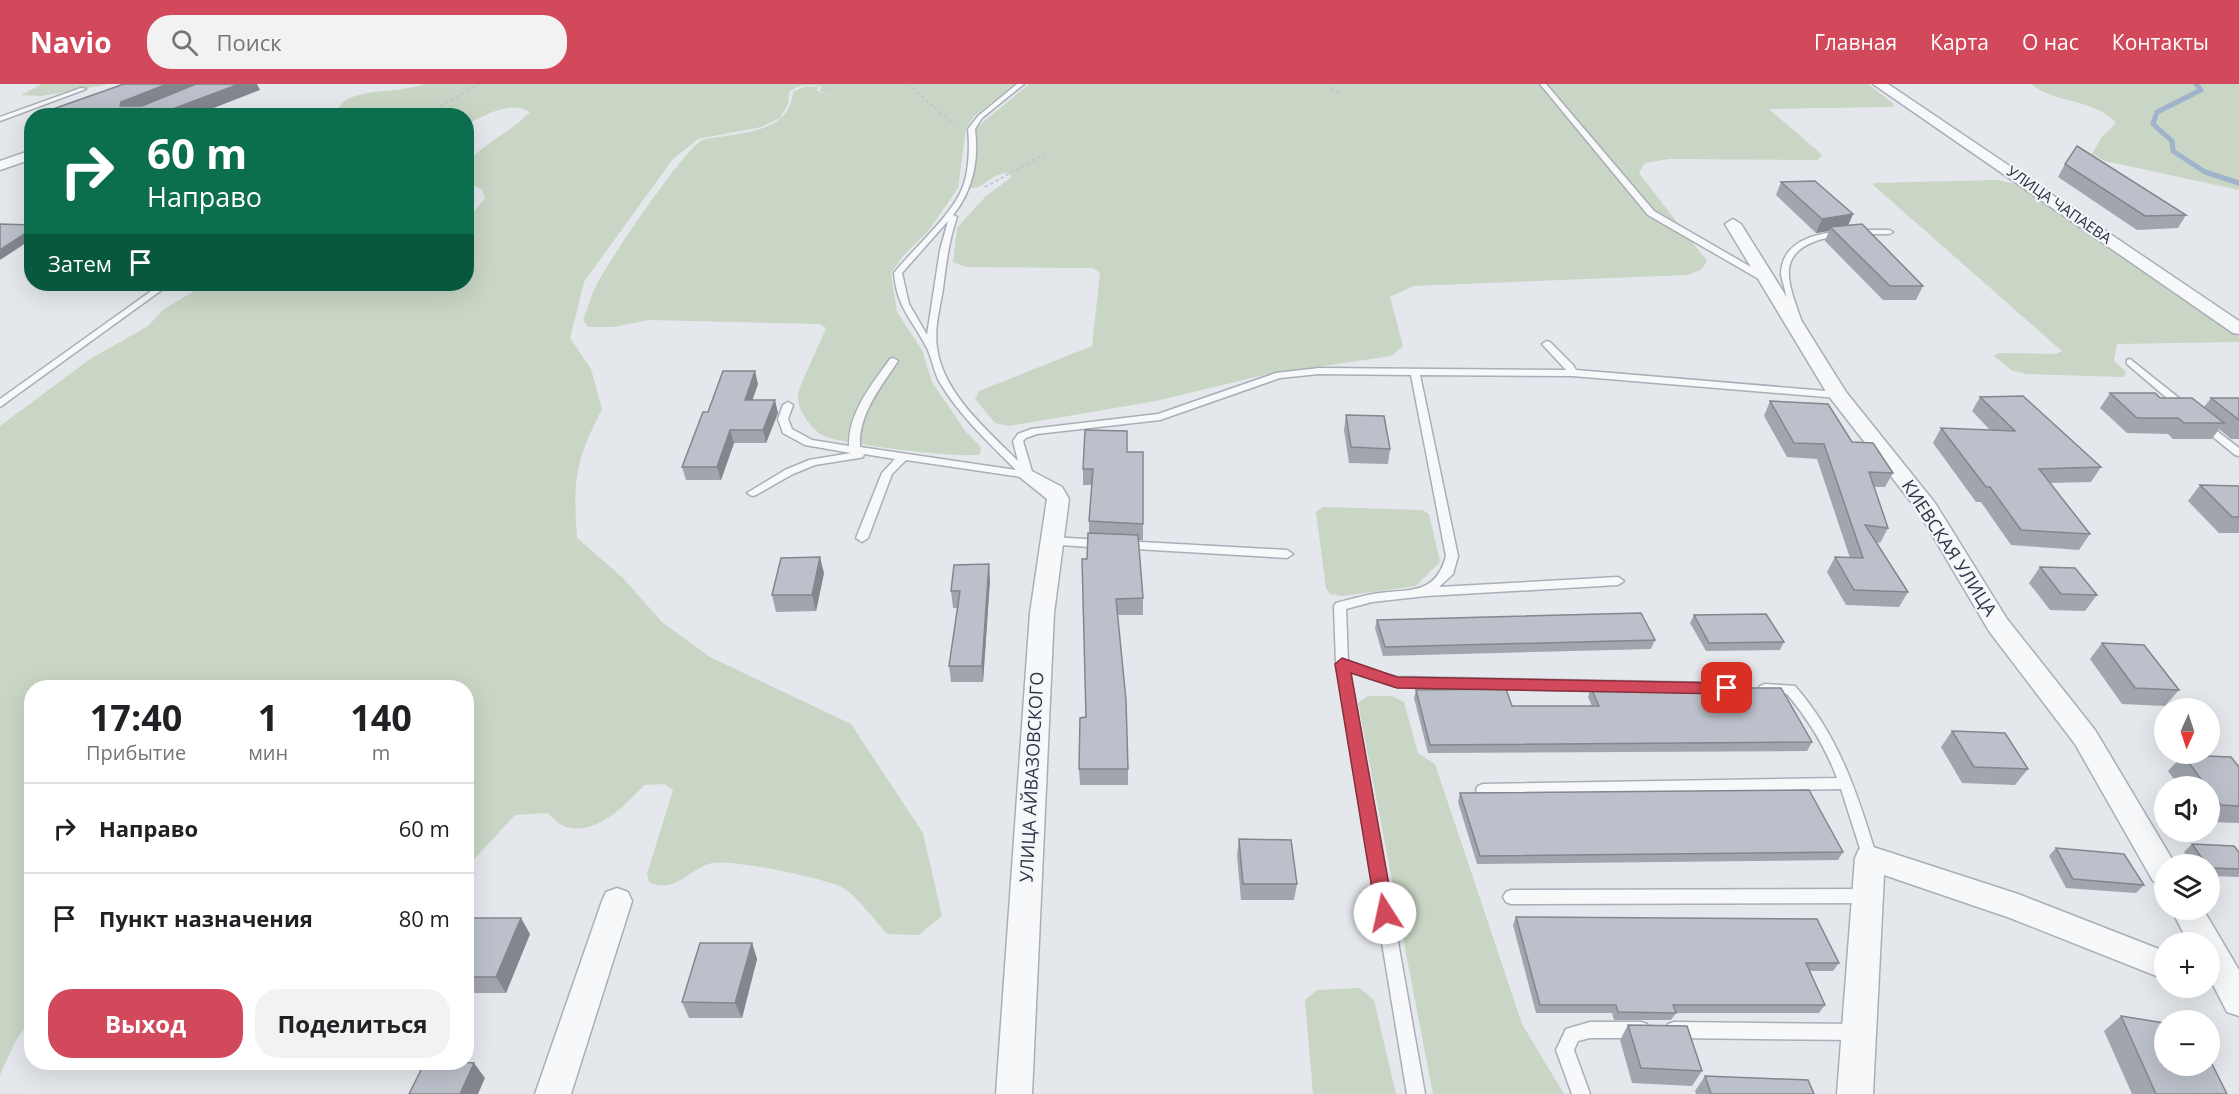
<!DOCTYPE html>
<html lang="ru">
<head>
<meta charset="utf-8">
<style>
	body { margin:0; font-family:"Open Sans",sans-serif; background:#f2f2f2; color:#202124; height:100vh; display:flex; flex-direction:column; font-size:22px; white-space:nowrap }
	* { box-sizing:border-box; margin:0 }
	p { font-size:20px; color:#757577 }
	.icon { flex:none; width:33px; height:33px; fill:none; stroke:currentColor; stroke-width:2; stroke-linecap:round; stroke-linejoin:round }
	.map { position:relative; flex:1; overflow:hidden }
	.drawer { position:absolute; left:24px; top:596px; width:450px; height:390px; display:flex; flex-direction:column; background:#fff; border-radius:24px; box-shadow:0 6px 24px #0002 }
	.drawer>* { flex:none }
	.hud { position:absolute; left:24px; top:24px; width:450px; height:183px; border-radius:24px; box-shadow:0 6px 24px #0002; background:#0b6e4f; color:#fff; overflow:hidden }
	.needle { width:39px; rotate:183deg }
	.tools { position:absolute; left:2154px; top:614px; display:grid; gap:12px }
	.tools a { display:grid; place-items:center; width:66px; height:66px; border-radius:50%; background:#fff; box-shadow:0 6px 24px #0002; font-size:30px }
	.pin { position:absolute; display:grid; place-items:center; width:51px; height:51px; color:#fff; margin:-26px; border-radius:12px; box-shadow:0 3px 9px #0006 }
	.me { position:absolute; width:66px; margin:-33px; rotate:350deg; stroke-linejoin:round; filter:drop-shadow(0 0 4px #0008) }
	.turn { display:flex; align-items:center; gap:21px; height:126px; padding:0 24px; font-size:27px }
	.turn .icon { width:78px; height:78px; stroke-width:2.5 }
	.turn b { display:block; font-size:42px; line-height:51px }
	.then { display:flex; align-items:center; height:57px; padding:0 24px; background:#0003; gap:12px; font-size:22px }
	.eta { display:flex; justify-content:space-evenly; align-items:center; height:102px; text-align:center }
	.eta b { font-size:36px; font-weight:700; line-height:42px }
	.primary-button { display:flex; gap:12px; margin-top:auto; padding:12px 24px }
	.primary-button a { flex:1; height:69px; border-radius:24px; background:#d1495b; color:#fff; font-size:24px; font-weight:700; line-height:69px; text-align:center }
	.primary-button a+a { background:#f2f2f2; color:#202124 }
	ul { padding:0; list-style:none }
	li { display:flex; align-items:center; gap:18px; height:90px; padding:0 24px; border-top:2px solid #e0e0e0 }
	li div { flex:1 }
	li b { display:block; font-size:22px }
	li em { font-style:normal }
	header { display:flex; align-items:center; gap:36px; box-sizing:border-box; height:84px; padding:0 30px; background:#d1495b; color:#fff }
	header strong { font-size:28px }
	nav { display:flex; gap:33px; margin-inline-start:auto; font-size:21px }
	.search { width:420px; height:54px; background:#f2f2f2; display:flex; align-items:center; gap:15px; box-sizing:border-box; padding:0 21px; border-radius:24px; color:#757577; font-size:22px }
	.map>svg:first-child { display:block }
	.green { fill:#c9d6c5 }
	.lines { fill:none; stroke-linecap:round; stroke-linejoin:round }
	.stream { stroke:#9fb4cc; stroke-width:5 }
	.service-casing { stroke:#a9aeb7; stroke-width:3 }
	.minor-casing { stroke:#a9aeb7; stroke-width:3 }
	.path { stroke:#c2c5cb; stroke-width:2; stroke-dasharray:3 3; stroke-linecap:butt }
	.service { fill:#f7f8fa; fill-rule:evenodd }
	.minor { fill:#f7f8fa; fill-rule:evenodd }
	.wall { fill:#a1a5ae }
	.shaded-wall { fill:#83868d }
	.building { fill:#bbc0ca; stroke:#83868d; stroke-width:1.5 }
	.route { fill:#d1495b; stroke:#882f3b; stroke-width:1.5 }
	.labels { text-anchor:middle; stroke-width:4.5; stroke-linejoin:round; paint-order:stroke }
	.far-street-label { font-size:15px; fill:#2b3445; stroke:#f4f6f9 }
	.street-label { font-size:18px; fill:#2b3445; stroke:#f4f6f9 }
</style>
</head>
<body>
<header>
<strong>Navio</strong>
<div class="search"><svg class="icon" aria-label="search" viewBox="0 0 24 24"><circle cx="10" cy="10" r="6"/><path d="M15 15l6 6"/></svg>Поиск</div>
<nav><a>Главная</a><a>Карта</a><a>О нас</a><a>Контакты</a></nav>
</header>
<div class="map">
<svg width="2239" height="1010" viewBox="0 0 2239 1010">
	<rect width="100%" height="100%" fill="#e4e7ec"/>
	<g class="green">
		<path d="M42,0h68l-68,12 -21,-1z"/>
		<path d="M423,0h592l-41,32 -8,13 -8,59 -29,42 -26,26 -12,17 6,39 25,38 10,32 34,50 15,15 -1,7c-12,6 -147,-11 -158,-19 -11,-7 -25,-25 -24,-39 1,-11 23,-54 28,-68l-6,-4 -171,-4 -35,7h-26l-5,-7c5,-13 9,-27 15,-38 13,-24 84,-130 103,-141 4,-3 13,-3 18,-4 30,-5 71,-7 74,-45l13,-6 12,1 -1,4 16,5 -13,-5 1,-5c-13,-2 -21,-2 -32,6l-1,12 -8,14 -19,9 -63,12 -26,21 -88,122 -14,56 21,31 11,40c-27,53 -29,70 -25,129l46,40 39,44 48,35 141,67 72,109 19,83 -23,19 -32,-1c-12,-13 -30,-38 -44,-46 -17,-10 -112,-29 -131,-25 -22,5 -37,32 -63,19l-2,-8 26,-84 -8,-6 -21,1c-18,20 -48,51 -78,42 -7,-2 -14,-10 -19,-14l-32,2 -48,52 -1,-180h-434l-1,331 -16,24 -15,33v-649l90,-67 58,-33 16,-17 42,-25h260l1,-63 18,-23 -3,-9 -15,-7v-19c18,-21 44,-31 63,-51 -21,-12 -44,3 -63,12l-1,-8 -129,-2c4,-29 63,-19 86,-30z"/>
		<path d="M1029,0h839l26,20 -2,3 -123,2 50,43 3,4 -5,4 -148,-1 -24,4 -6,10 68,88 -6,9 -14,5 -274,11 -23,11 13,49 -12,10 -123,18 -112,27 -147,25 -14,-3 -20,-24 4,-8 113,-45 8,-73 -7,-5 -127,-1 -13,-5 4,-34 29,-32 26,-19 -4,-4c-16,-1 -23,16 -38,15l7,-42 -1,-18z"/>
		<path d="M2031,0h208v106l-134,-29 -13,-7 10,-17 14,-14c-20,-24 -61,-19 -85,-39z"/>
		<path d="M1997,96l22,5 220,152v5l-122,2 -3,17 12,11 -2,5 -98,-3 -15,-4 -17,-14 4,-3 58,1 6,-3 -189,-166 1,-2z"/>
		<path d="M1323,423l99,3 7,4 11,48 -24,24 -74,10 -12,-2 -4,-6 -10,-76z"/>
		<path d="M1368,612h24l12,6 14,51 17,11 87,260 42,70h-131l-75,-391z"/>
		<path d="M1360,904l14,12 22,94h-83l-8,-94 12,-10z"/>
	</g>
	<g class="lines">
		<path class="stream" d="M2196,0l5,6 -44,22 -4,12 19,17 1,10 32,21 34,11"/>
		<defs>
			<g id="service">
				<path d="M1017,0h7l-42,34 -7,11c4,31 -2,62 -22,86l4,2c-8,23 -11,47 -14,72 -3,19 -9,39 -6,59 6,45 50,82 81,113l-5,-20 5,-7 13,-5 127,-15 118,-41 43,-5 247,2 -24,-26 5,-3 3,1 23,23 3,5 262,22 5,3 -5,3 -266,-22 -152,-1 38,181 -5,18 -14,13 179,-10 6,4 -6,4 -192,11 -54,6 -26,7 2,52 22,9 27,7 320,6 5,2 2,3 -2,3 -5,2 -320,-6 -47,-15 75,422h-18l-71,-430 -2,-58 2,-3c12,-3 25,-7 37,-9 35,-6 62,3 73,-38l-35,-181 -92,-1 -39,4 -120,42 -123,14 -11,4 -3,3 10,34 -5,3 -122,-18 -14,14 -24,64 -6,4 -6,-4 26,-65 13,-14 -31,-5 -1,3 -4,1 -44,7 -22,9 -37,21 -4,1 -5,-3 38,-23 24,-10 42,-7 -46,-8 -22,-12 -5,-14 5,-14 5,-3 5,3 -5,14 4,10 20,11 37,6c-1,-33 23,-62 41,-87l3,-1 5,3c-17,26 -40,53 -38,86l156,23c-27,-27 -56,-54 -76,-87 -6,-11 -8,-24 -13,-35 -15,-29 -30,-40 -33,-75 19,-24 57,-57 68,-84 7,-15 8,-44 6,-60l10,-13zM948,137l-8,29 -13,85 -18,-31 -7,-31z"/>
				<path d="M1540,0h6l108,127 116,67v4h-6l-116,-67z"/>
				<path d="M81,4l5,1 -86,32v-4z"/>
				<path d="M1862,146h27l4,2 -4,2c-28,0 -94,-3 -100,34 -2,17 8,38 13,55l-2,2h-6l-13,-50c0,-41 50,-44 81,-45z"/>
				<path d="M161,200h9l-170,123v-8z"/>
				<path d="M2130,275l59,47v4h-8l-54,-46v-4z"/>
				<path d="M2205,338l34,26v8l-4,-1 -34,-28 -1,-2z"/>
				<path d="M1051,453l52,3 6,4 -6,4 -56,-4 -2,-3 2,-3z"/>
				<path d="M1123,457l164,9 6,4 -6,4 -168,-10 -2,-3 2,-3z"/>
				<path d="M1765,600l30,2c44,50 63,109 82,172l-2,4 -5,2 -5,-2 -2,-4 -22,-69 -358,7 -5,-2 -2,-4 2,-4 5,-2 354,-6c-12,-32 -29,-59 -50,-84l-27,-2 -2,-3 2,-3z"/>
				<path d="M1866,805l5,2 3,5 -3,5 -5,2 -355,1 -5,-2 -3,-5 3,-5 5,-2z"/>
				<path d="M1590,938h51l6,2 2,6 -2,6 -6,2h-51l-12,3 -4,9 16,44h-18l-16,-44 10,-21z"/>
				<path d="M1674,938l183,2 6,2 2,6 -2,6 -6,2 -183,-2 -6,-2 -2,-6 2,-6z"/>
			</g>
			<g id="minor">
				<path d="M1873,0h15l351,237v13l-6,-1z"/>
				<path d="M32,66v9l-32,11v-9z"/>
				<path d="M1733,135l8,5 105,168 89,111 72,116 88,111 80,134h-11v21l-11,-4 -78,-137 -86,-113 -71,-120 -90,-116 -103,-171z"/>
				<path d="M1028,385l34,18 7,12 -15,114 -22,481h-36l34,-481 17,-114 -30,-24 3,-5z"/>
				<path d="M1870,762l148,48 146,57v28l-154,-61 -126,-43 -11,219h-36l18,-236 4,-9z"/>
				<path d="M617,804l11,4 4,9 -61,193h-36l67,-193 4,-9z"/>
				<path d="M2171,825h32l36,61v46l-12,-4 -17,-33v-37h-22z"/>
			</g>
		</defs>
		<use href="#service" class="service-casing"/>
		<use href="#minor" class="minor-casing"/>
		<g class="path">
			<path d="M908,0l46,41"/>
			<path d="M1327,0l13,11"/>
			<path d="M425,32l53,-32"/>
			<path d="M985,103l60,-33"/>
		</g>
		<use href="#service" class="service"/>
		<use href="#minor" class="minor"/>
	</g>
	<g class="wall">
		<path d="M2065,80l121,51 -8,13 -41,2 -79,-53z"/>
		<path d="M1781,98l72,32 -5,11 75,61 -7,14h-33l-58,-59 4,-10 -13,2 -40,-38z"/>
		<path d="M758,300l-6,16 26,13 -12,30h-32l-13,37h-35l-4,-13 26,-55z"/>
		<path d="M2110,309l50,5 44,9 7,-9h28v41h-8l-12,-10 -7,10h-39l-5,-5 -41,-1 -27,-25z"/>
		<path d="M1980,313l121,70 -10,15 -41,1 40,51 -11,16 -68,-5 -30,-43h-5l-43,-59 8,-15 49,2 -18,-19z"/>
		<path d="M1770,317l82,41 41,31 -8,14h-11l14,41 -8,15 -4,-1 32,50 -9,15 -53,-2 -19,-33 8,-15 15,1 -33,-99 -30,-2 -23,-41z"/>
		<path d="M1346,331l44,34 -2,15 -39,-1 -5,-33z"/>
		<path d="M1127,368h16v88h-5l5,58v17h-25l10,154v16h-48l-1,-16 7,-52 1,-158 2,-26v-12l3,-36h-9v-16z"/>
		<path d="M2200,401l39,1v47h-20l-31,-32z"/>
		<path d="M2040,483l57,28 -12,16 -35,-1 -21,-27z"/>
		<path d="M824,489l-8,38 -40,1 -4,-17z"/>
		<path d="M990,496l-7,102h-32l-2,-16 8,-58h-4l-2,-17z"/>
		<path d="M1694,531l90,27 -4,8 -74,1 -16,-28z"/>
		<path d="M1377,536l278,20 -4,9 -268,7 -8,-28z"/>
		<path d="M2102,559l77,47 -14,16 -43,-2 -32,-45z"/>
		<path d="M1591,604l221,54 -5,9 -379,2 -14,-55 2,-8 96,16h80l-4,-9z"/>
		<path d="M1952,647l76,38 -13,16 -53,-2 -21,-36z"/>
		<path d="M2183,671l56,12v56l-29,-1v-36h-31l-11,-15z"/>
		<path d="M1460,709l383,59 -5,8 -361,4 -19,-62z"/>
		<path d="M1239,755l58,45 -3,16h-53l-4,-45z"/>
		<path d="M2192,760l47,8v25l-29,-1v-12h-18l-8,-12z"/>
		<path d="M2056,764l88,37 -8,8 -70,-5 -17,-32z"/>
		<path d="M1516,833l323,46 -6,8h-23l15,34 -6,8h-143l-5,7h-57l-2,-7h-76l-23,-88z"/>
		<path d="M466,834l64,16 -24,59h-40z"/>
		<path d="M752,859l5,16 -15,59h-53l-7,-16z"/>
		<path d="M2121,932l106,78h-95l-28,-63z"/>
		<path d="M1628,941l74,46 -10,15 -60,-3 -12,-43z"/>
		<path d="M1705,992l109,18h-118l-1,-3z"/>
	</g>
	<g class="shaded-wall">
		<path d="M167,0h36l-76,30 -7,-8 1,-4z"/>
		<path d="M239,0h18l3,6 -67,26h-39z"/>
		<path d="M1853,130l-6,14 -17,-1 -1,4 -13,2 6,-14z"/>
		<path d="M32,145v10l-32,21v-10z"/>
		<path d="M755,287l3,13 -10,29 -3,-13z"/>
		<path d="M775,316l3,13 -12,30 -3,-13z"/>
		<path d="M730,346l4,13 -13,37 -4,-13z"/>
		<path d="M820,473l4,16 -8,38 -4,-16z"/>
		<path d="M989,480l1,16 -7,102 -1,-16z"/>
		<path d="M521,834l9,16 -24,59 -10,-16z"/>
		<path d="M752,859l5,16 -15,59 -7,-15z"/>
		<path d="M474,979l11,15 -7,16h-18z"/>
	</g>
	<g class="building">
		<path d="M124,0h43l-46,18 -1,4h22l54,-22h43l-85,32h-121z"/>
		<path d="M2077,62l109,69 -41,1 -80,-52z"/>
		<path d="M1815,97l38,33 -31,5 -41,-37z"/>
		<path d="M0,140l32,1v4l-32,21z"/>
		<path d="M1862,140l61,62h-33l-60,-59z"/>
		<path d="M723,287h32l-10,29h30l-12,30h-33l-13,37h-35l21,-55h5z"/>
		<path d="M2110,309h45l5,5h32l32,25h-40l-6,-5h-41z"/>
		<path d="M2023,312l78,71 -62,2 51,65 -69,-4 -31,-43h-4l-45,-59 74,3 -35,-34z"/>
		<path d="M2211,314h28v22z"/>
		<path d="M1770,317l58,3 24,38 21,1 20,30 -24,-1 19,56 -23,-3 43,67 -54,-2 -19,-33 28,1 -39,-114 -30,-1z"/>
		<path d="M1346,331l38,1 6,33 -39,-2z"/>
		<path d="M1085,346l42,1v21h16v72l-54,-3 4,-52h-10z"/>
		<path d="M2200,401l39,1v31h-7z"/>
		<path d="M1088,449l50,2 5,63 -27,1 10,101 2,69h-49l1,-51 6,-1 -4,-158h5z"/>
		<path d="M820,473l-8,38h-40l9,-37z"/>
		<path d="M989,480l-7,102h-33l11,-75h-9l3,-26z"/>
		<path d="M2040,483l35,1 22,27 -36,-1z"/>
		<path d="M1641,529l14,27 -270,7 -8,-27z"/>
		<path d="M1766,530l18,28 -75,1 -15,-28z"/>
		<path d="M2102,559l42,2 35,45 -44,-2z"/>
		<path d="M1591,604h190l31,54 -382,3 -14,-55 90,-1 6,17h87z"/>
		<path d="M1952,647l53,2 23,36 -54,-2z"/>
		<path d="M2183,671l48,2 8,10v39l-18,-1 -11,-15v-4h-4z"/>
		<path d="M1809,706l34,62 -363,4 -20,-63z"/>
		<path d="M1239,755l52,1 6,44h-54z"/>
		<path d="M2192,760l42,2 5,6v17l-29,-1v-4h-4z"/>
		<path d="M2056,764l68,6 20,31 -71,-6z"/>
		<path d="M1516,833l301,2 22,44h-33l19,42h-152l3,8 -58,-1 -2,-7h-76z"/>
		<path d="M466,834h55l-25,59h-30z"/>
		<path d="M700,859h52l-17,60 -53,-1z"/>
		<path d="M2121,932l43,7v42h46v-5l17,34h-71z"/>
		<path d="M1628,941l59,1 15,45 -61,-3z"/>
		<path d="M425,978h33l16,1 -14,31h-51z"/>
		<path d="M1705,992l103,4 6,14h-103z"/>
	</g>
	<path class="route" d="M1342,574l55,19 330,6 8,5 -8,6 -330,-6 -46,-15 43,240 -3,5 -6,2 -6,-2 -3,-5 -41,-249z"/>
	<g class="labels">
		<g class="far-street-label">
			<text transform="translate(2059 121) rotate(35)" y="5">УЛИЦА ЧАПАЕВА</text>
		</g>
		<g class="street-label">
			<text transform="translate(1949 464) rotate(57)" y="6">КИЕВСКАЯ УЛИЦА</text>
			<text transform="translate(1032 693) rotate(-87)" y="6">УЛИЦА АЙВАЗОВСКОГО</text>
		</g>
	</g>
</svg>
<div class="tools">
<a><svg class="needle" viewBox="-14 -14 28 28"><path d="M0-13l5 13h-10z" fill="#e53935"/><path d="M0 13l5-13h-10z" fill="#757577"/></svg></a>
<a><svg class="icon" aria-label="sound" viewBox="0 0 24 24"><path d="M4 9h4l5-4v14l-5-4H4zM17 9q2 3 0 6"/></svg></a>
<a><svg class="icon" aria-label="layers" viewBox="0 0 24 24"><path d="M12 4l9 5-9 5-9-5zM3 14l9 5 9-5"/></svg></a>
<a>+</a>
<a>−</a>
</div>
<div class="pin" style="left:1727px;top:604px;background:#d93025"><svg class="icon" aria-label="arrive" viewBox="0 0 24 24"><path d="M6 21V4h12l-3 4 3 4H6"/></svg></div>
<svg class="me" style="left:1385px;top:829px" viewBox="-20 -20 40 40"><circle r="19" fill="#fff"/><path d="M0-13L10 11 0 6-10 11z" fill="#d1495b"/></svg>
<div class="hud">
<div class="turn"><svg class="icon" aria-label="right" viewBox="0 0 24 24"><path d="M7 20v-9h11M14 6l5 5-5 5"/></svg><div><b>60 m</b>Направо</div></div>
<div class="then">Затем<svg class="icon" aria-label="arrive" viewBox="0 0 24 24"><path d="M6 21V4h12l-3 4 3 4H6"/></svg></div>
</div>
<section class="drawer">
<div class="eta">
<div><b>17:40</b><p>Прибытие</p></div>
<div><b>1</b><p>мин</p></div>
<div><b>140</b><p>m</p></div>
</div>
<ul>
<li><svg class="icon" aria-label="right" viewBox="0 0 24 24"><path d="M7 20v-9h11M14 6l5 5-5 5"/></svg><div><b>Направо</b></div><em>60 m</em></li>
<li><svg class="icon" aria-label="arrive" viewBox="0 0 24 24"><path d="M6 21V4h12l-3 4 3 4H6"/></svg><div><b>Пункт назначения</b></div><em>80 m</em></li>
</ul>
<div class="primary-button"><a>Выход</a><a>Поделиться</a></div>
</section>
</div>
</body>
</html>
